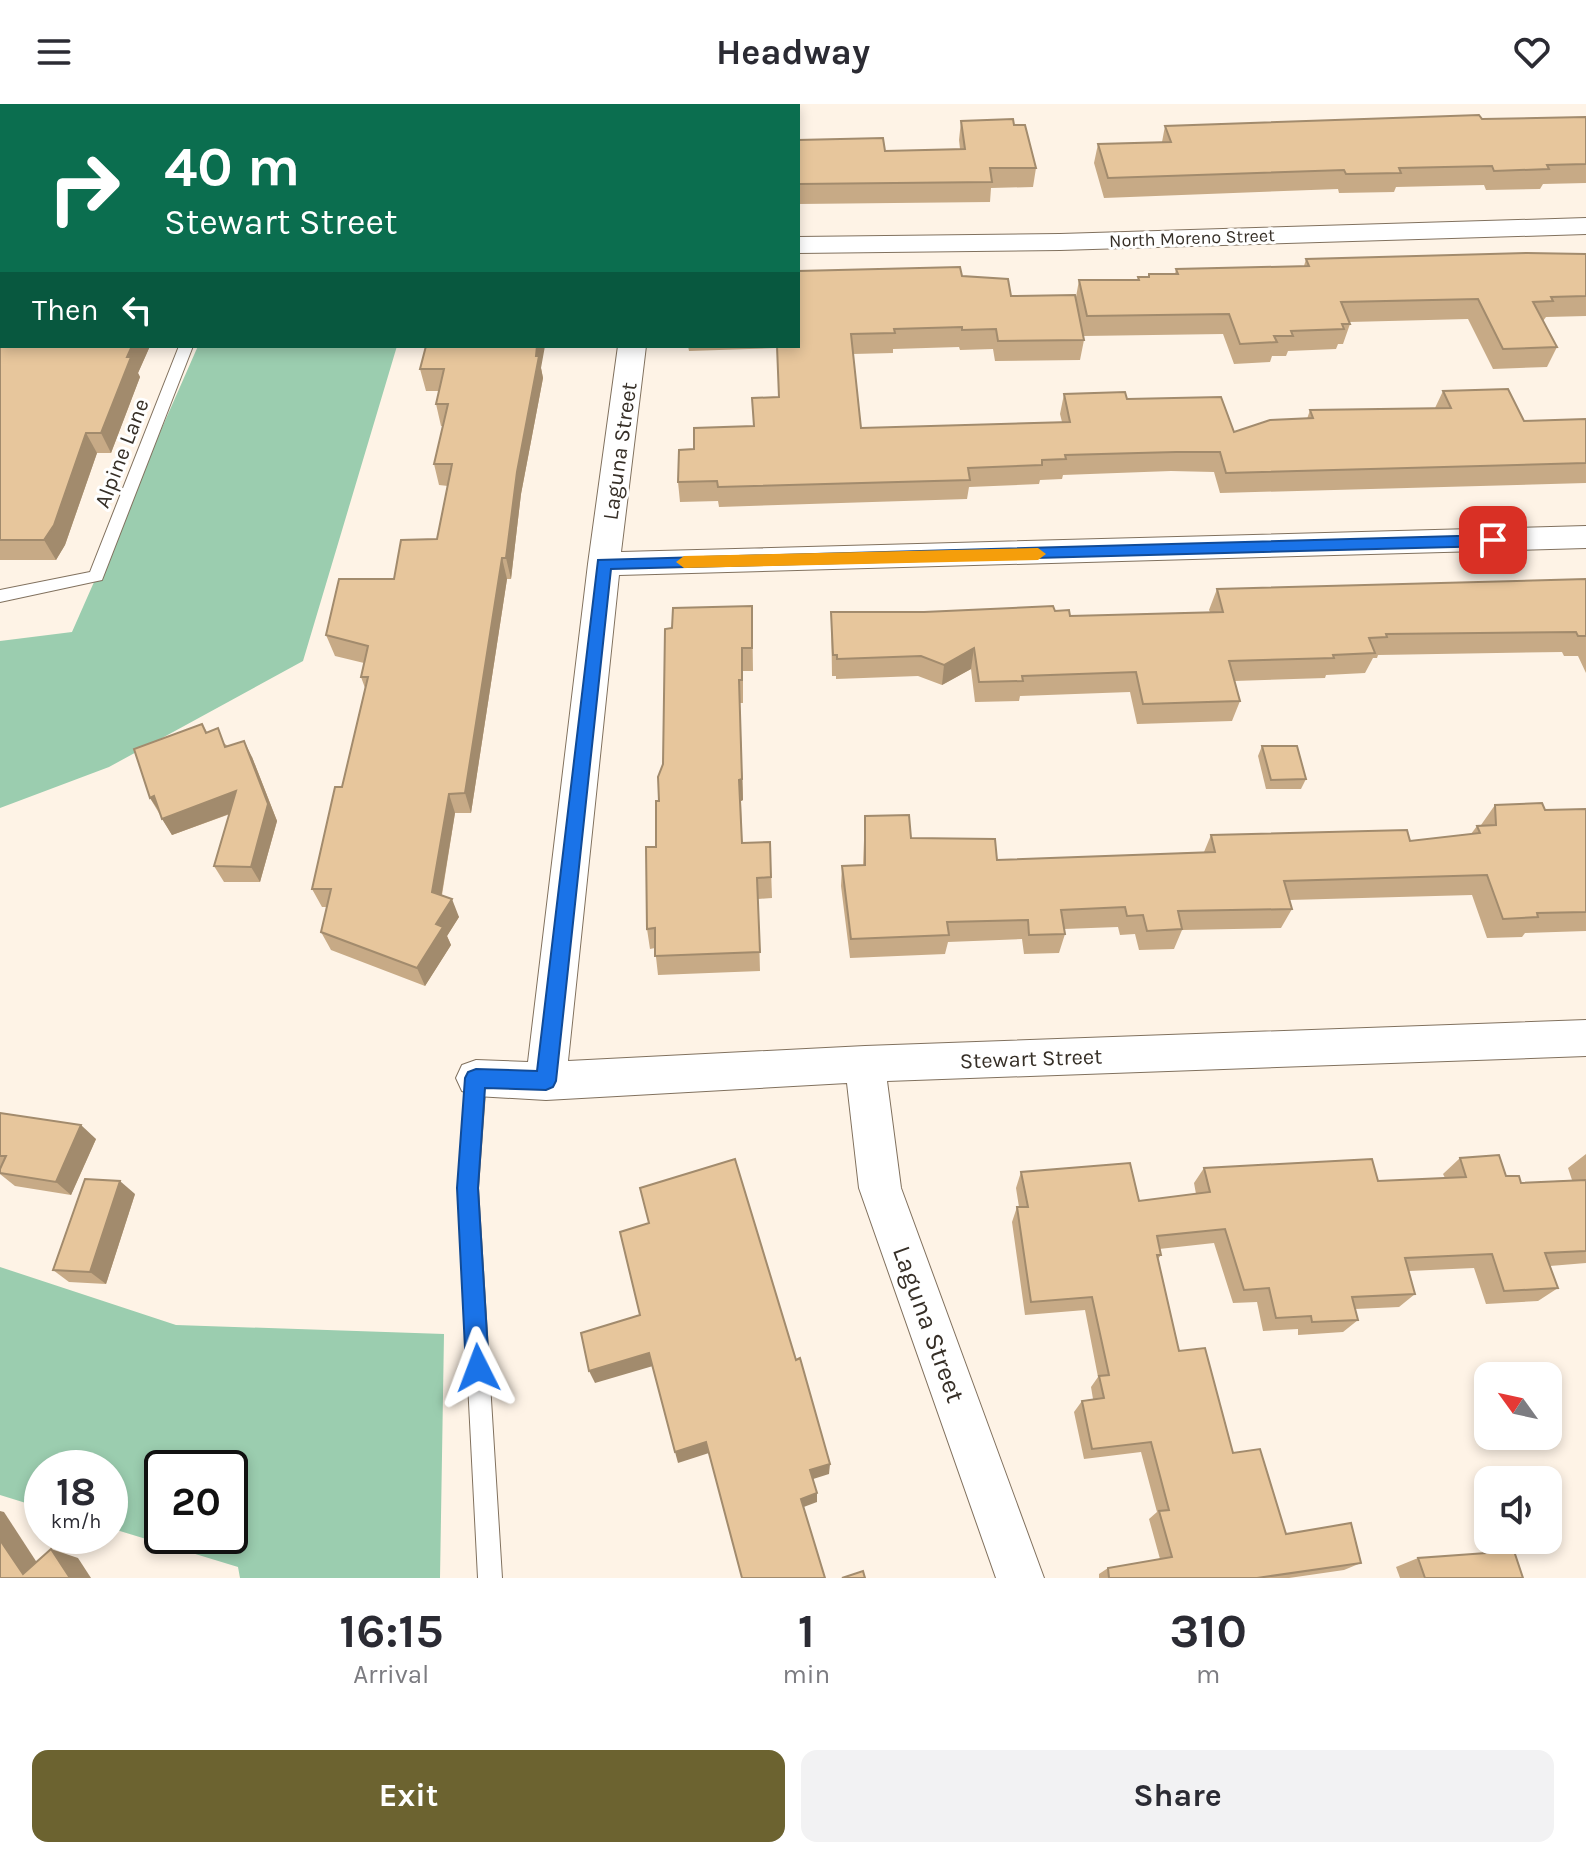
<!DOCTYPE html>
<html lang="en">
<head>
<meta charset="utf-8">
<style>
	body { margin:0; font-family:Karla,sans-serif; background:#f2f2f3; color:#2b2b33; height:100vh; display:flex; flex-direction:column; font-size:30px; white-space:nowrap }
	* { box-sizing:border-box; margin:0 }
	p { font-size:26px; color:#7c7c81 }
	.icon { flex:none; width:44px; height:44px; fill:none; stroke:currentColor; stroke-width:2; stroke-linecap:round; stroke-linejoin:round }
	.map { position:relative; height:1474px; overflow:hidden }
	.panel { display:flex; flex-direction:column; background:#fff; flex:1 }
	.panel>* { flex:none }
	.hud { position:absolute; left:0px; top:0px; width:800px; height:244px; box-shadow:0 4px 12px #0003; background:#0b6e4f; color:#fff; overflow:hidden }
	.needle { width:52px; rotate:303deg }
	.controls { position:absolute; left:1474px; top:1258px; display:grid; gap:16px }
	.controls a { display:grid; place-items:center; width:88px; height:88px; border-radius:16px; background:#fff; box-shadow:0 4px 12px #0003; font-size:40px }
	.speed { position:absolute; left:24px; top:1346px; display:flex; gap:16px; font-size:40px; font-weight:700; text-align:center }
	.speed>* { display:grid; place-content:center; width:104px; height:104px; border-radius:50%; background:#fff; box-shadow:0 4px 12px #0003; line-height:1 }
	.speed small { font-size:20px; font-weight:400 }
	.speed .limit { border:4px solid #111; border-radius:12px; background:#fff; color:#111 }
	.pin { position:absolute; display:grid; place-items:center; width:68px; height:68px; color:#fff; margin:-34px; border-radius:16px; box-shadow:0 4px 12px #0006 }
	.me { position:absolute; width:88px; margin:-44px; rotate:357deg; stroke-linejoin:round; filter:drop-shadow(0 0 6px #0008) }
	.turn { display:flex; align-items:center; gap:28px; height:168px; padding:0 32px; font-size:36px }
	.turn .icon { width:104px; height:104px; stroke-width:2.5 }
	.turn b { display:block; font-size:56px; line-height:68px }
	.then { display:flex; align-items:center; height:76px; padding:0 32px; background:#0003; gap:16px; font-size:30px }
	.eta { display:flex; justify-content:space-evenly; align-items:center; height:136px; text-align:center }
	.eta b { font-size:48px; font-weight:700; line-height:56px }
	.primary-button { display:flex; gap:16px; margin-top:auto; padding:16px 32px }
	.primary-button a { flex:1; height:92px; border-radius:16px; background:#6c6330; color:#fff; font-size:32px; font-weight:700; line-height:92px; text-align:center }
	.primary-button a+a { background:#f2f2f3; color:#2b2b33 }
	header { display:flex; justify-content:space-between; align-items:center; height:104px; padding:0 32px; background:#fff; font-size:36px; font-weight:700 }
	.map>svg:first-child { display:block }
	.forest { fill:#9bcdaf; fill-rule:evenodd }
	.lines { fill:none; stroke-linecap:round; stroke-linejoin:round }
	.lane-casing { stroke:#81715e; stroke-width:2 }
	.street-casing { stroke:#81715e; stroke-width:2 }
	.lane { fill:#fff; fill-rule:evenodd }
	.street { fill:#fff; fill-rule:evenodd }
	.wall { fill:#c7aa86 }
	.shaded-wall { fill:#a28b6d }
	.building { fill:#e7c69c; stroke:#a28b6d; stroke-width:2 }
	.route { fill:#1a73e8; stroke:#114b97; stroke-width:2 }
	.slow { fill:#f59e0b }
	.labels { text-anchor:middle; stroke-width:6; stroke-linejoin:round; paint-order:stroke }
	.far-street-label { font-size:18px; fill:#362f27; stroke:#fff }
	.street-label { font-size:22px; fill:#362f27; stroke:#fff }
	.near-street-label { font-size:26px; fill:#362f27; stroke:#fff }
</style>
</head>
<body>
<header><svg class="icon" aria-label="menu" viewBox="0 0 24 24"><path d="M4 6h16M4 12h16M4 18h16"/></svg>Headway<svg class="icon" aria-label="heart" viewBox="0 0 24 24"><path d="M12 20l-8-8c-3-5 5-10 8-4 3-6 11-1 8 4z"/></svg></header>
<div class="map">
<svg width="1586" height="1474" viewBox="0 0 1586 1474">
	<rect width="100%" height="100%" fill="#fef3e6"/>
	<g class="forest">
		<path d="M198,242h199l-94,315 -194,106 -109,41v-167l72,-9z"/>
		<path d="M0,1163l176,58 268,9 -4,244h-200l-2,-11 -128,-39v-60h-68v40l-42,-13zM162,1364h68v68h-68z"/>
	</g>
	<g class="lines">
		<defs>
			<g id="lane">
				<path d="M179,242h14l-91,234 -102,22v-12l90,-18z"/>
				<path d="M476,965l7,2 3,7 -8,110 24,390h-24l-20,-390 8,-110 3,-7z"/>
			</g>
			<g id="street">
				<path d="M1586,114v16l-526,16 -262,3v-16l262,-3z"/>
				<path d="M618,242h28l-25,206 965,-26v22l-967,27 -51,486 297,-15 721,-26v36l-699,25 14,107 143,390h-48l-137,-390 -12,-105 -301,17 -70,-4 -14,-5 -6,-13 6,-13 14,-5 52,2 60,-498z"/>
			</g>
		</defs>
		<use href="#lane" class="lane-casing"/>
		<use href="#street" class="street-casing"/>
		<use href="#lane" class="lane"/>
		<use href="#street" class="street"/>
	</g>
	<g class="wall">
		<path d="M1586,13v66l-43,1 -3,5 -54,1 -2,-5 -88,2 -2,5 -55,1 -1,-4 -234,9 -10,-35 4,-19 64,-2 3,-16z"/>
		<path d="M961,17l53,4 22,43 -3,19 -42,1 -1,14 -192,2v-64l87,11 75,-2 -1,-9z"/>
		<path d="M0,71l2,171h148l-12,27 2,4 -29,76h-14l-32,92 -9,15h-56z"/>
		<path d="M1586,150v62l-40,1 -3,4 14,26 -10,20 -54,2 -25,-50 -119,3 1,2 -7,20h-5l-2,5 -48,2 -2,5h-14l-2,6 -36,2 -11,-30 -140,2 1,4 -4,20 -85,1 -2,-12 -33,1 -1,-3 -66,2v4l-40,1 8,74 201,-6 -2,-8 4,-20 63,5 107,33 73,-13 3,-9 125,-2 8,-17 81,30 62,-2v64l-366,10 -6,-21 -43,-1 -108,4 -1,4 -22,1 -1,4 -70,3 -2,12 -248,8 -1,-6 -38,1 -2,-20 16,-33 59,-23 26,-29 -2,-49 -88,3 -1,-5h110l164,-70 49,20 65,1 3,-17h59v-3h10l1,-3h26l1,-5 128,-3 2,-7z"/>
		<path d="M541,264l2,10 -22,116 -10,85h-4l-36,234h-16l-13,82 17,22 -12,19 4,9 -26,41 -94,-36 -10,-18 6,-25h-5l-10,-18 30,-102 23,-99 -4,-11 3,-14 -29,-7 -9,-21 68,-56 43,-40 11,-53 -9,-1 -5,-21 9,-38h-2l-5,-22 3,-13h-13l-6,-22z"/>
		<path d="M1586,475v94l-8,-17h-14l-2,-4 -184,3 -1,3h-4l-8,15 -39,2 -1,3 -91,3 6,20 -8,20 -95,3 -7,-32 -110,4 -1,5 -44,1 -4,-33 -29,16 -24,-9 -82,3v-3h-4l-1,-64 224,-1 15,5 140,-4 -1,-2 8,-21z"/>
		<path d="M752,502l1,65h-10v32h-3l3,97 -2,1 1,42 28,-1 2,56 -14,1 2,72 -102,4 -3,-27 -5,1 -3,-20 16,-165 9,-136z"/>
		<path d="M202,620l5,8 21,14 24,11 25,64 -17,61h-36l-10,-16 16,-52 -58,21 -22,-37z"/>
		<path d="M1262,642l44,33 -5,10h-35l-8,-33z"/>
		<path d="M1495,701l50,5 41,-1v122l-61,2 -3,4 -35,1 -15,-43 -183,5 3,9 -11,19 -99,2 -8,19 -35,1 -4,-16 -15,1 -2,-8 -54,2 1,5 -6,19 -35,1 -2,-15 -74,3 -3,12 -95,4 -9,-72 1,-20 21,-1 2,-49 46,22 86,22 207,-8 7,-17 199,6 61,-7 6,-8 4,-1z"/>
		<path d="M0,1009l96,26 -25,56 -56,-9 -15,-12 1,-7h-1z"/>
		<path d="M1586,1050v109l-36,3 8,22 -20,13 -52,3 -12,-36 -65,3 6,23 -16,13 -44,2 3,11 -15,12 -45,3v-6l-35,2 -6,-29 -24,1 -19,-60 -55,6 2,6 -3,4 21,92 54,102 53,81 75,29 -17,7 -55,8h-190v-4l9,-6 52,-9 -11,-40 8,-7 -16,-60 -57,7 -10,-47 8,-11 11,-2 -2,-12 7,-10 -13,-67 -60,5 -13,-93 5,-15h2l-3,-19 5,-16 118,29 57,-7 -2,-11 10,-15 174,13 67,-3 -2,-4 17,-16 61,25 51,-3 -4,-12z"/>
		<path d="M135,1090l-29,90 -37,-2 -16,-12z"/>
		<path d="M1418,1454l105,20h-123l-4,-11z"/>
	</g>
	<g class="shaded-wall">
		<path d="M132,242h18l-12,27 2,4 -29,76 -10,-20z"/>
		<path d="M537,242h8l-4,22 2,10 -22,116 -10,85 -5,-21 11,-86z"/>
		<path d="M86,329l11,20 -32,92 -9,15 -12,-20z"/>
		<path d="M502,454l5,21 -36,234 -6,-20z"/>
		<path d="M974,544l-3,21 -29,16 2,-20z"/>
		<path d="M739,576l4,120 -2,1 -2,-21z"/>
		<path d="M244,637l8,16 25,64 -17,61 -9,-15z"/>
		<path d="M236,687l9,17 -73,27 -10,-16z"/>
		<path d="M449,690l6,19 -16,97 -7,-18z"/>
		<path d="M154,692l7,18 -11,-16z"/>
		<path d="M452,795l7,18 -12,19 4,9 -26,41 -8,-18 19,-44z"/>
		<path d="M81,1021l15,14 -25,56 -15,-13z"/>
		<path d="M120,1077l15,13 -29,90 -16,-12z"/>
		<path d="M649,1249l4,13 -58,17 -6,-12z"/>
		<path d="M706,1338l3,11 -31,10 -3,-11z"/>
		<path d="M830,1360l-1,10 -19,6v-10z"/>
		<path d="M817,1389v9l-16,6v-9z"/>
		<path d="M0,1407l4,1 43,66 -24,-4 -23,-34z"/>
		<path d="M51,1445l27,9 13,20h-21z"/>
	</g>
	<g class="building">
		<path d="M1479,11l3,4 104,-2v47l-39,1 2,4 -55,2 -2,-5 -93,2 2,5 -55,1 -2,-4 -236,8 -10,-34 73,-2 -6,-16z"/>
		<path d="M1013,15l1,6h11l11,43h-46l2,14 -194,2v-44l85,-2 2,13 80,-2 -4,-28z"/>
		<path d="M0,71h2v171h130l-5,11h4l-30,76h-15l-32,92 -10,15h-44z"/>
		<path d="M1527,149l59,1v42l-35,1 2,4 -20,1 24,45 -54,2 -25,-50 -137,3 9,22h-8l2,5 -53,2 2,5h-19l3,6 -37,2 -11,-30 -142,2 -8,-36h60l-1,-3h11v-3h29l-2,-5 133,-3 -3,-7z"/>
		<path d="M960,163l2,9 46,3 3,17 64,-1 9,45 -86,1 -2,-12 -34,1v-3l-68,2 1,4 -44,1 10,94 209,-6 -6,-28 61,-2 2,7 94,-2 13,35 36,-12 43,-2 -3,-8 141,-2 -8,-17 65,-2 16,32 62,-2v44l-360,10 -6,-21h-44l-111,3 1,4 -24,1v5l-74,3 2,12 -252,7 -1,-6 -39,1 1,-32 15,-1v-21l60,-2 -2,-28 27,-1 -2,-51h21v-75z"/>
		<path d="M426,242h111l-1,10h3l-22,116 -11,86h-4l-37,235 -16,1 -17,98 20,7 -16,25 7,3 -26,41 -96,-36 10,-43h-19l23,-102h7l26,-110h-7l7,-31 -42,-11 13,-56h55l7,-39 36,-1 15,-75h-18l14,-60h-12l8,-35h-24z"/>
		<path d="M1586,475v57h-8l-2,-4 -190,2 1,3 -18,1 6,15 -42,2 1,3 -105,3 11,40 -97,3 -7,-32 -114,4 1,5 -44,1 -5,-34 -30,17 -23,-9 -84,3v-4h-4l-2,-43h93l129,-6 2,5 14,-1 1,6 153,-4 -6,-23z"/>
		<path d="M752,502v42h-10v32h-3l3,99 -3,1 3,63 28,-1 1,35 -14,1 3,74 -105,4v-28l-8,1 -1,-82h10v-46h3l-1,-24 5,-13 2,-135 7,-1 1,-20z"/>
		<path d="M202,620l4,9 12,-5 7,19 19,-6 24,63 -17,63 -37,-1 22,-75 -74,28 -8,-23 -4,2 -16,-49z"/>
		<path d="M1262,642h35l9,33 -35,1z"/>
		<path d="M1542,699l3,7 41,-1v103l-49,1 1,4 -35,2 -16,-44 -203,6 8,28 -114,2 4,18 -35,2 -4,-16 -16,1 -2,-9 -64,3 4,24 -36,1 -1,-15 -81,2 2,13 -98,4 -9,-73 23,-1v-49l44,-1 2,23 84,1 2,21 218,-8 -4,-17 196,-5 3,11 70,-8 -3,-7 19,-1 -1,-20z"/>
		<path d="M0,1009l81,12 -25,57 -56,-9v-4l6,-13h-6z"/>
		<path d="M1499,1051l7,21h13l2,7 65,-3v71l-41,2 13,35 -54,3 -12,-37 -87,4 10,36 -63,3 6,23 -46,2 -1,-6 -35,2 -7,-30 -25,2 -19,-61 -68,7 4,19h-4l22,96 26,-3 28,105 27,-4 26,85 65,-11 10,40 -104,15h-148l-1,-10 64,-11 -13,-46 10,-1 -18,-68 -59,7 -10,-48 22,-3 -5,-22 10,-1 -17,-78 -61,5 -14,-95h11l-7,-35 109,-9 9,38 71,-9 -6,-24 168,-9 6,22 88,-4 -6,-19z"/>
		<path d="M735,1055l61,201 4,-2 30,106 -20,6 7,23 -16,6 24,79h-83l-36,-136 -31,10 -26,-99 -60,18 -8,-38 59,-18 -20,-83 29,-9 -9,-35z"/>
		<path d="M85,1075l35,2 -30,91 -37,-2z"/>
		<path d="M0,1436l23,34 28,-25 19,29h-70z"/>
		<path d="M1514,1447l9,27h-98l-7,-20z"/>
		<path d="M863,1467l2,7h-23z"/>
	</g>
	<path class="route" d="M1493,431l7,5 -7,6 -882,23 -55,512 -3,6 -7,3 -61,-2 -7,100 11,180 -3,8 -8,4 -8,-4 -4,-8 -9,-180 8,-110 3,-6 8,-3 61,2 61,-511z"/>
	<path class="slow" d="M1038,444l8,6 -8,6 -354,8 -8,-6 8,-6z"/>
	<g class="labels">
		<g class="far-street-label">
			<text transform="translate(1192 134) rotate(-2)" y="6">North Moreno Street</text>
		</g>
		<g class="street-label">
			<text transform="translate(619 347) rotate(-82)" y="8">Laguna Street</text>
			<text transform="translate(121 349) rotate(-69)" y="8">Alpine Lane</text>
			<text transform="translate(1031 954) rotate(-2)" y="8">Stewart Street</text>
		</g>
		<g class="near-street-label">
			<text transform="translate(929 1220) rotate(70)" y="9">Laguna Street</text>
		</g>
	</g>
</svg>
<div class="controls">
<a><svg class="needle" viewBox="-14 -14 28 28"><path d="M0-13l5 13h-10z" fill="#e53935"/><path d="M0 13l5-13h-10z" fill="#7c7c81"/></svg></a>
<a><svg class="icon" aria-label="sound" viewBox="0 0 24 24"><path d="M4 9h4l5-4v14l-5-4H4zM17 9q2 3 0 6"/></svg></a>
</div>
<div class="speed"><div>18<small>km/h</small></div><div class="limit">20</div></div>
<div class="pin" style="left:1493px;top:436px;background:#d93025"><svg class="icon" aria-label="arrive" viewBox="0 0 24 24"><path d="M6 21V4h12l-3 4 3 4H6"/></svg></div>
<svg class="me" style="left:478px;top:1264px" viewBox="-20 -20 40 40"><path d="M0-17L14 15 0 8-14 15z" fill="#1a73e8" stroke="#fff" stroke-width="4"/></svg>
<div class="hud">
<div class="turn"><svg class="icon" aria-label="right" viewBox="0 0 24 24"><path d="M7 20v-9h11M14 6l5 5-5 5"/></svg><div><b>40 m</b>Stewart Street</div></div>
<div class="then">Then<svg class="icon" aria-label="left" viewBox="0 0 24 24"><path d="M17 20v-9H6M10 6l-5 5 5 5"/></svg></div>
</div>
</div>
<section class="panel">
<div class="eta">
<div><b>16:15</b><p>Arrival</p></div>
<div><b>1</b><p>min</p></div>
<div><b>310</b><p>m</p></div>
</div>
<div class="primary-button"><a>Exit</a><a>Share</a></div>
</section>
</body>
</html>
